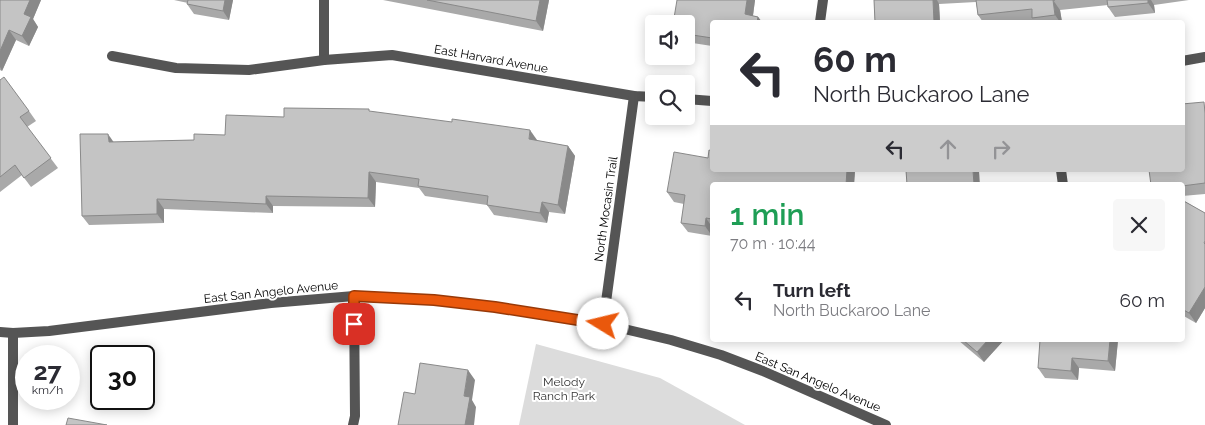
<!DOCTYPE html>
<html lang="en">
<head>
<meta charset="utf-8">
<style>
	body { margin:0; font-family:Raleway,sans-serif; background:#f7f7f7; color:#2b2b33; height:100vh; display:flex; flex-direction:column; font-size:19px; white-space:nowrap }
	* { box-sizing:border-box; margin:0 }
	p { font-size:16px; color:#7c7c81 }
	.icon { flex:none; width:28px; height:28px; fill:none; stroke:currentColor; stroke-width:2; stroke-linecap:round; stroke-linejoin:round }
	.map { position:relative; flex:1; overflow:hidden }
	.panel { position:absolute; left:710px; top:182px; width:475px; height:160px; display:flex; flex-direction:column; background:#fff; border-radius:5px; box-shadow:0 2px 12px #0003 }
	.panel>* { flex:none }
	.guide { position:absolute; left:710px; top:20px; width:475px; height:152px; border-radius:5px; box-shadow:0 2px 12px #0003; background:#fff; color:#2b2b33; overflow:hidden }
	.fabs { position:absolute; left:645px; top:15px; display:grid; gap:10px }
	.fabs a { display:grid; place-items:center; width:50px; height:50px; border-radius:5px; background:#fff; box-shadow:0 2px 12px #0003; font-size:25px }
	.speed { position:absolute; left:15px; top:345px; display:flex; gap:10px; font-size:25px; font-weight:700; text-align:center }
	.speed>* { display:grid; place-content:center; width:65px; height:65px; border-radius:50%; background:#fff; box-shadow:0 2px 12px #0003; line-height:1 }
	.speed small { font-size:12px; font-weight:400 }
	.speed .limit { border:2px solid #111; border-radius:8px; background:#fff; color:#111 }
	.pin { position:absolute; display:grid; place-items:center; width:42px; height:42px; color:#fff; margin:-21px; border-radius:10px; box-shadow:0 2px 8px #0006 }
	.me { position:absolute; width:55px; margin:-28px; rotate:279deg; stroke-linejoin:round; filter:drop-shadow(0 0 4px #0008) }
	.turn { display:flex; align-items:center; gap:18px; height:105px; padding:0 20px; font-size:22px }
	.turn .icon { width:65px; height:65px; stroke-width:2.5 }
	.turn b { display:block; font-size:35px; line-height:42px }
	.lanes { display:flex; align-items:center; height:48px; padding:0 20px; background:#0003; justify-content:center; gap:25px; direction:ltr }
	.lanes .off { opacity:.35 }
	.round { display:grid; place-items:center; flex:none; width:52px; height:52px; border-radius:5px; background:#f7f7f7 }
	.headline { display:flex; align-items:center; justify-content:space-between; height:85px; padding:0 20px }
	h1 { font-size:30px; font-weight:600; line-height:38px; color:#1e9e55 }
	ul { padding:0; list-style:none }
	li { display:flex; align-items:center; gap:15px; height:65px; padding:0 20px }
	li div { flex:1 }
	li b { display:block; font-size:19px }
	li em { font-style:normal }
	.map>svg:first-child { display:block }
	.green { fill:#dcdcdc }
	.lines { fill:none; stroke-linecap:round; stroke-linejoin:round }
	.street { stroke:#555; stroke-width:10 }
	.wall { fill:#a9a9a9 }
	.shaded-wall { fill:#898989 }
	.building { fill:#c4c4c4; stroke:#898989 }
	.route-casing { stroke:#983908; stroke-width:12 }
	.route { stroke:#ea580c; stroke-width:9 }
	.labels { text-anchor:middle; stroke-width:4; stroke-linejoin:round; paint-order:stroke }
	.street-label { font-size:12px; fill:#000; stroke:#fff }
	.park-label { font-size:12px; fill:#333; stroke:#fff }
</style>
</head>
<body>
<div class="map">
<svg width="1205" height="425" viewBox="0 0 1205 425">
	<rect width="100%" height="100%" fill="#fff"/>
	<path class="green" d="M536,344l124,34 85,47h-226z"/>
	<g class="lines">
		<g class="street">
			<path d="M324,0v60"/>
			<path d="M820,22l3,-22"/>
			<path d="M112,56l64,12 73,2 75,-10 68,-5 242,41 20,1"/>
			<path d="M1182,61l23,-4"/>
			<path d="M686,99l26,2"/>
			<path d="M1061,170l2,15"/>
			<path d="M603,324l31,-228"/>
			<path d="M0,332l13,1 36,-2 222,-28 83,-7 80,4 61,7 108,17 68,16 50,15 42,16 123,54"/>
			<path d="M13,425v-92"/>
			<path d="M353,425l2,-9 -1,-120"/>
		</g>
	</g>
	<g class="wall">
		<path d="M0,0h41l-8,19 5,8 -9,19 -13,-6 -14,31 -2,-1z"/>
		<path d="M174,0h59l-4,20 -35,-6 -7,-10 1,-1z"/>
		<path d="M383,0h166l-6,31z"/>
		<path d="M755,0l-2,16 5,1 4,5h-50v24l-26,-4v-18z"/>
		<path d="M874,0h315l-35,5 1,8 -40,4 -7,-10v-2l-48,5 2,12h-26l-2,-2 -26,2h-25l-5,-7 -2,-13 -37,2 1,18h-65z"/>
		<path d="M0,80l29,31 7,10 -9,6 31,41 -27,19 -9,-12 -22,17z"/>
		<path d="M1205,104v90l-23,2v-11z"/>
		<path d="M371,112l197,34 7,10 -10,58 -16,-2 -2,11 -53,-8 -7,-10 -62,-9 -6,-8 -43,-6 -1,25 -102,-1v7l-109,-4v14l-75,2 -7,-9 32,-74 80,-2 31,-5 59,-18z"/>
		<path d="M712,170h143l-1,15h-142v51l-24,-4 -7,-9 3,-19 -10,-2 -7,-10z"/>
		<path d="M1182,200l23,13v95l-9,15 -14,-8z"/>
		<path d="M958,340h46l-20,22z"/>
		<path d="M1118,340l-3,31 -36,-3 -1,12 -33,-2 -7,-10z"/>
	</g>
	<g class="shaded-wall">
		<path d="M30,0h11l-8,19 5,8 -9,19 -7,-10 2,-22z"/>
		<path d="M225,0h8l-4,20 -6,-9z"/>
		<path d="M540,0h9l-6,31 -7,-10z"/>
		<path d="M747,0h8l-3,22 -7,-8z"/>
		<path d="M933,0h4l2,4 1,18h-6z"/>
		<path d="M1053,0l7,10 2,12h-2l-5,-7z"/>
		<path d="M1148,0h3l3,5 1,8 -7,-10z"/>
		<path d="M758,17l4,5h-5z"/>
		<path d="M9,30l7,10 -14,31 -2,-4v-16z"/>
		<path d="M530,130l7,10 -1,9 -7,-10z"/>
		<path d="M108,134l7,10 -6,-2z"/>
		<path d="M568,146l7,10 -10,58 -7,-9z"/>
		<path d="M847,170h8l-1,15h-8z"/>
		<path d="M973,170h5l1,1 1,14h-6z"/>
		<path d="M369,172l7,10 -1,25 -7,-9z"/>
		<path d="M266,196l7,10v7l-7,-9z"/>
		<path d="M157,199l7,10v14l-7,-9z"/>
		<path d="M542,202l7,10 -2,11 -7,-10z"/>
		<path d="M706,218l6,9v9l-7,-10z"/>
		<path d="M1205,287v21l-9,15 -7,-10z"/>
		<path d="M988,340h16l-20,22 -7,-10z"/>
		<path d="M1110,340h8l-3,31 -7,-10z"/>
		<path d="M1072,358l7,10 -1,12 -7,-9z"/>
		<path d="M468,370l7,10 -3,20 4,7 -2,18h-9l-1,-29z"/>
	</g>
	<g class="building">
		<path d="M0,0h30l-6,14 7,3 -9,19 -13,-6 -9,21z"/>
		<path d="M188,0h37l-2,11 -36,-7z"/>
		<path d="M427,0h113l-4,21z"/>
		<path d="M677,0h70l-2,14 13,3 -1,5h-45v16l-26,-4v-10h-13z"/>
		<path d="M874,0h59l1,22h-59z"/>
		<path d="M976,0h79h-2l2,15 -23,3v-9l-54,6z"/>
		<path d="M1107,0h41v3l-40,4z"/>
		<path d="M4,77l25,34 -9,6 31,41 -27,20 -9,-13 -15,12v-97z"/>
		<path d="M1204,102l1,11v70l-23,3v-1h-31l-2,-15h33v-66z"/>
		<path d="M284,108l85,1v2l83,11v-3l78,11 -1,9 39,7 -10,59 -16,-3 -2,11 -53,-8 1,-9 -70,-10 1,-7 -50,-7 -1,26 -102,-2v8l-109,-5v15l-75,2 -2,-82h28l1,8 85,-2v-6l31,1 1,-20 58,2z"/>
		<path d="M709,150l3,1v19h135l-1,15h-134v34l-6,-1 -1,8 -24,-3 4,-28 -18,-3 7,-40 34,6z"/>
		<path d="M906,170h67l1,15h-67z"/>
		<path d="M1182,200l23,13v28l-1,2 1,1v43l-16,26 -7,-4z"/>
		<path d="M963,340h25l-11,12z"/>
		<path d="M1040,340h70l-2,21 -36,-3 -1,13 -33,-3z"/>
		<path d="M420,363l48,7 -4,26 6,1 -5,28h-67l6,-33 11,2z"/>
		<path d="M68,418l39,7h-41z"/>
	</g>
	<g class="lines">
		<defs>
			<path id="route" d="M354,324v-28l80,4 61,7 108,17"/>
		</defs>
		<use href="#route" class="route-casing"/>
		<use href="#route" class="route"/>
	</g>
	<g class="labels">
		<g class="street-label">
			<text transform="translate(491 59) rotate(10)" y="4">East Harvard Avenue</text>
			<text transform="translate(606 209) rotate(-82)" y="4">North Mocasin Trail</text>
			<text transform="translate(271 292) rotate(-6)" y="4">East San Angelo Avenue</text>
			<text transform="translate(818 382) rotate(23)" y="4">East San Angelo Avenue</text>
		</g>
		<g class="park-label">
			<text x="564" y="386">Melody<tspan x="564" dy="14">Ranch Park</tspan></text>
		</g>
	</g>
</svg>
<div class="fabs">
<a><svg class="icon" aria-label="sound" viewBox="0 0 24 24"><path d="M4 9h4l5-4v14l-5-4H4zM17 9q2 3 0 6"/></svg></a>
<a><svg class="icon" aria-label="search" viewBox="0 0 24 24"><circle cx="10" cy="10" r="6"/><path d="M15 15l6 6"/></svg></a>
</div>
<div class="speed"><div>27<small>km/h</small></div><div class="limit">30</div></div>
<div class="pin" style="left:354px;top:324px;background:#d93025"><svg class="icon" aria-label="arrive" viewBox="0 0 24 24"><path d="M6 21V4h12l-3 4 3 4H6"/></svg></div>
<svg class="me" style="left:603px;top:324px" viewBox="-20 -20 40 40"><circle r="19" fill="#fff"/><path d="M0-13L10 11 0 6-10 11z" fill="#ea580c"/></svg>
<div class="guide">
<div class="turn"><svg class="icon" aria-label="left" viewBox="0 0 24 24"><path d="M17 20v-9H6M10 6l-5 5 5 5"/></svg><div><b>60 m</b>North Buckaroo Lane</div></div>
<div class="lanes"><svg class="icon" aria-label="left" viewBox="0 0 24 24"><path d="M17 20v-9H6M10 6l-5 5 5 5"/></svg><svg class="icon off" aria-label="ahead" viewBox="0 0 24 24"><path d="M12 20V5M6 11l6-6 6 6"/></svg><svg class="icon off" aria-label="right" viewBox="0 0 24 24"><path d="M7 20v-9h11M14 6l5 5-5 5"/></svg></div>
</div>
<section class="panel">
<div class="headline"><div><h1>1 min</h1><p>70 m · 10:44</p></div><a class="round"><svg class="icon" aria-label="close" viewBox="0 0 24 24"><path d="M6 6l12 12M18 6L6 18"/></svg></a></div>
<ul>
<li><svg class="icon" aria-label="left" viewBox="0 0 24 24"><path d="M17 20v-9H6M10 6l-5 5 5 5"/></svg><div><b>Turn left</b><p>North Buckaroo Lane</p></div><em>60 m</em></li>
</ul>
</section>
</div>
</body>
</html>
